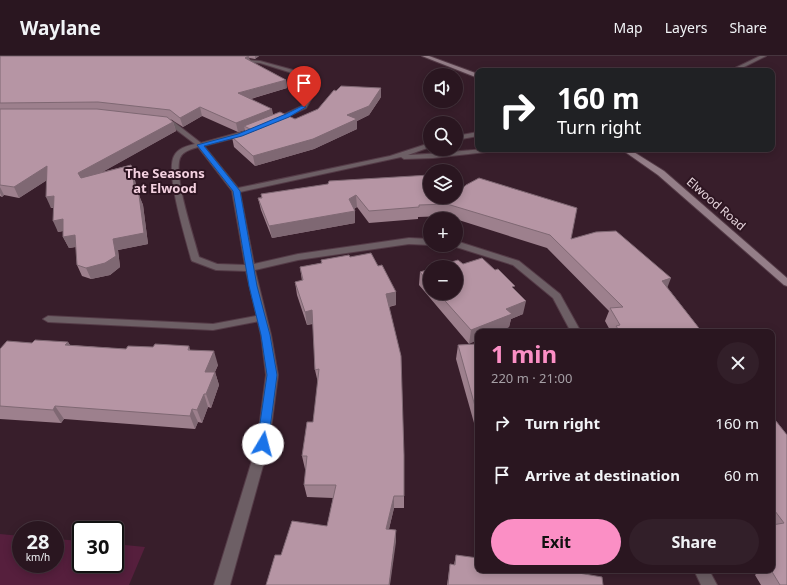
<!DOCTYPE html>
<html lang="en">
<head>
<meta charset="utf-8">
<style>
	body { margin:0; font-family:"Noto Sans",sans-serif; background:#321f29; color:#f1f3f6; height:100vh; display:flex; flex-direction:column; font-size:15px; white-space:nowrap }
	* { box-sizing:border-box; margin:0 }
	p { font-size:13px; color:#a59fa5 }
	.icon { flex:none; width:22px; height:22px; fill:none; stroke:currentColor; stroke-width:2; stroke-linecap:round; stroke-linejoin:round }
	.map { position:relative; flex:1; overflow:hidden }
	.drawer { position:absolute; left:475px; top:273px; width:300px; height:244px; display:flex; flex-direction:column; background:#2a1620; border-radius:8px; box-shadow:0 2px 10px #0003,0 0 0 1px #46353e }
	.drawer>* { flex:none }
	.hud { position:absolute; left:475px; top:12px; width:300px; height:84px; border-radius:8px; box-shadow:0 2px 10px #0003,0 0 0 1px #46353e; background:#202124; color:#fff; overflow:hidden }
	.buttons { position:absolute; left:423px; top:12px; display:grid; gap:8px }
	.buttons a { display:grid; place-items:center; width:40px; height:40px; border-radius:50%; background:#2a1620; box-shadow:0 2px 10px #0003,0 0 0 1px #46353e; font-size:20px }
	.speed { position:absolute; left:12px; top:465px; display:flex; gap:8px; font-size:20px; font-weight:700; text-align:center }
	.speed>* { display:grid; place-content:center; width:52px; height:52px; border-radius:50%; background:#2a1620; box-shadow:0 2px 10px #0003,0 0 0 1px #46353e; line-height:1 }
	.speed small { font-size:10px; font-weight:400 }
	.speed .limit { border:2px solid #111; border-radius:6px; background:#fff; color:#111 }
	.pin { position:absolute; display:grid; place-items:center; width:34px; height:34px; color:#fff; margin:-41px -17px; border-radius:50% 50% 50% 0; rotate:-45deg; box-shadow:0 0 4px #0007 }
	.pin .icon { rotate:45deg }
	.me { position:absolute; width:44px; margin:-22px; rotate:8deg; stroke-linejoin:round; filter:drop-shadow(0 0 3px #0008) }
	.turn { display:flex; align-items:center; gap:14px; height:84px; padding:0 16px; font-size:18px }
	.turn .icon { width:52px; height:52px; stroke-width:2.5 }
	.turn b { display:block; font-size:28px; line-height:34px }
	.round { display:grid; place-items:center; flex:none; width:42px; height:42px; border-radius:21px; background:#321f29 }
	.summary { display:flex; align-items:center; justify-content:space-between; height:68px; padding:0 16px }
	h1 { font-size:24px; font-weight:700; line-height:30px; color:#fb8fc5 }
	.primary-button { display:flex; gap:8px; margin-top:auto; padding:8px 16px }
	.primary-button a { flex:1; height:46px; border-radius:24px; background:#fb8fc5; color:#111; font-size:16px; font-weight:700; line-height:46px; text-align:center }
	.primary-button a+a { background:#321f29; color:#f1f3f6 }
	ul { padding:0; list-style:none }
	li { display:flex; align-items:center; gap:12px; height:52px; padding:0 16px }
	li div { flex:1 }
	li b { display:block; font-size:15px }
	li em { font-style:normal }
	header { display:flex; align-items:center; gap:24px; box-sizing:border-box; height:56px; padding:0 20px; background:#2a1620; border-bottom:1px solid #46353e }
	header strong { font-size:19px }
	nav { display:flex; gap:22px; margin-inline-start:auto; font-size:14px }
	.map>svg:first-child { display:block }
	.green { fill:#561f3d }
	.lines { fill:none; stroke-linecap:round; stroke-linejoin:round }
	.service-casing { stroke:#543b47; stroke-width:2 }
	.minor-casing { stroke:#543b47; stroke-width:2 }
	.secondary-casing { stroke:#543b47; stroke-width:2 }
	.service { fill:#6d5f65; fill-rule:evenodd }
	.minor { fill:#6d5f65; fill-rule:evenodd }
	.secondary { fill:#947e88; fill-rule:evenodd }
	.wall { fill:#9d808d }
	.shaded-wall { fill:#7f6873 }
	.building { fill:#b695a4; stroke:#7f6873 }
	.route { fill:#1a73e8; stroke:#114b97 }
	.labels { text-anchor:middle; stroke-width:4; stroke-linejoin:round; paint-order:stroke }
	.far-street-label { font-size:12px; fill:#e5d3db; stroke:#2d1521 }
	.far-neighbourhood-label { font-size:13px; font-weight:bold; fill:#f3d0df; stroke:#2d1521 }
</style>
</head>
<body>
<header>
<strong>Waylane</strong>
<nav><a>Map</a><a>Layers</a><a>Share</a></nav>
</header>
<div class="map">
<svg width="787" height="529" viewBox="0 0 787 529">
	<rect width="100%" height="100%" fill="#381e2b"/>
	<path class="green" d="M0,478l21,2v28h34v-25l26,2v23h34v-20l30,3 -16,38h-129z"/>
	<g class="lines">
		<defs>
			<path id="service" d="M261,259l4,1 1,2 -1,2 -52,10 -165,-8 -5,-3 5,-3 165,8z"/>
			<g id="minor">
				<path d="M760,0h6l-30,15h-7z"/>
				<path d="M238,3l22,2 33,9 16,11 4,15 -7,12 -28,13h-4v-2l28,-13 5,-10 -3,-13 -15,-11 -29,-9 -24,-2z"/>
				<path d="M162,64l12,2 27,21 58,-16v2l-17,7 -38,10 34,42 152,-32 40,-13v4l-22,8c30,-1 60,-6 90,-6l-3,2 -62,7 -29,1 -3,-2 -161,35 14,72 44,-10 111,-16 21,1v6l-21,-1 -111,16 -43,10 16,65 7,40 -9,69 -39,141h-16l43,-141 9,-69 -5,-40 -15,-64 -30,-1 -24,-9 -1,-2c-5,-20 -26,-86 -17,-103 4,-8 13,-10 21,-12l-25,-19 -10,-2 -1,-1zM198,91l34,44 13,74 -28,-1 -18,-7c-5,-20 -26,-81 -19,-99 3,-7 12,-9 18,-11z"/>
				<path d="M478,76v4l-22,4v-4z"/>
				<path d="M456,185l63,20 41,33 21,38h-10l-18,-34 -40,-33 -60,-19 3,-1z"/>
				<path d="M694,514h15l8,15h-16z"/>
			</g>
			<g id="secondary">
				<path d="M422,0h7l49,18v4z"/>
				<path d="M621,93h8l35,22 123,107v8l-3,-1 -126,-110z"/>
			</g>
		</defs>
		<use href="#service" class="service-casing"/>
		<use href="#minor" class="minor-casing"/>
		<use href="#secondary" class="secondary-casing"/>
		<use href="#service" class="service"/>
		<use href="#minor" class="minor"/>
		<use href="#secondary" class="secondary"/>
	</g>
	<g class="wall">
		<path d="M0,0h259l-4,3 -6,-1 1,3 36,19 1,8 -36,11 22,16 22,4 86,-22 -12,18 -12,6v8l-43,20 -59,17 -21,-19 -2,-10 13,-4v-3l-7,2 -36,-16 -19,11 -11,-7 -2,-1 3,3 3,9 -74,41 29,-7 3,10 3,16 6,14 5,39 -30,6 2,17 -10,8 -19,4 -9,-3 -5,-11 -1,-18 -7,1 -6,-11v-6l-5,1 -5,-24h-2l-4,-28 -28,18 -15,-3 -2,2 -2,-1z"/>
		<path d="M328,128l123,15 120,40 96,48 35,45h-91l-6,-11 4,-10 -62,-63 -101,-32 -28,1v2l-49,4 -12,-16 -3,2 1,2v12l-83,15 -11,-28 -3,-12z"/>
		<path d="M350,201l46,48 -7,2 15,189v12h-10l-5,21 7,13 -115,13 46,-29 6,-28 -26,-1 -3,-12 2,-16h-1l-3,-13 11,-34 5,-39 -3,-13 -2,-46 -6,1 -10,-30 -2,-13 7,-1 -2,-14 21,-4v-3z"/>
		<path d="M463,208l52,26 8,24 -12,5 -2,8 -12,5h-19l-9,12 -50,-59 1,-13 10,-3v24h26z"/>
		<path d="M68,286l2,3 56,4 63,-3 1,4 28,15 -3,7 4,13 -8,23 -3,-1 -6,16 -4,-1 -3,7 -131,-10 -3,4 -61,-4v-70l32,-6z"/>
		<path d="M478,288v93l-22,-78 2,-14z"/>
		<path d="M772,360l15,19v150h-26l-6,-10 4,-4 -1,-1h14z"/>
		<path d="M456,499l147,30h-156l3,-21 4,1z"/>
	</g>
	<g class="shaded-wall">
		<path d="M248,0h1l1,8 -5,-6z"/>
		<path d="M255,0h4l-4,3z"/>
		<path d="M286,24l1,8 -47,14 -2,-9z"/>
		<path d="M381,32v9l-12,18 -12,6v8l-43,20 -59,17 -2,-10 94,-41z"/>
		<path d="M200,51l2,9 -19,11 -3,-9z"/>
		<path d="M272,53l2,9 -30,8 1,4 -7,2 -2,-9z"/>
		<path d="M173,66l3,9 -93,52 -5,-10z"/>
		<path d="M131,109l3,10 5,27 -4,-11z"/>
		<path d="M47,110l5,11 -33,21 -5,-11z"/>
		<path d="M0,131l4,8 -2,2 -2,-4z"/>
		<path d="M139,139l4,10 5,39 -30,6 2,17 -10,8 -19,4 -5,-11 27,-29z"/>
		<path d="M356,139l1,12 -7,4 -1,-12z"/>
		<path d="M54,140l5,10 -8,2 -5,-11z"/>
		<path d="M355,155v12l-83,15 -3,-12z"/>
		<path d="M63,163l5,11 -10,2 -5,-11z"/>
		<path d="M75,179l5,11 -11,2 -6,-11z"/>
		<path d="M671,222l-5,13 -4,-10z"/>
		<path d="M396,236v13l-10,2v-13z"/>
		<path d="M526,245l-3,13 -12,5 -2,8 -12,5h-19v8l-9,4 2,-14 35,-21z"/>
		<path d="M312,254l2,13 -7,2 -2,-13z"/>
		<path d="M68,286l7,13 -10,-10z"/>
		<path d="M214,295l4,14 -9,20 -4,-13z"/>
		<path d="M215,316l4,13 -8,23 -5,-14z"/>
		<path d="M204,338l4,13 -6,16 -5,-13z"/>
		<path d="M55,350l9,13 -3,4 -8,-13z"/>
		<path d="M192,353l6,13 -3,7 -5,-13z"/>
		<path d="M394,440v12l-8,33v-12z"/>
		<path d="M396,474v12l-6,43h-1z"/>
	</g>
	<g class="building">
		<path d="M0,0h248l-3,2 41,22 -48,13 34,16 -36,14 -36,-16 -20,11 -10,-8 -72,-8 -98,1z"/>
		<path d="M341,30l40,2 -12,18 -22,9 10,4 -44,20 -60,17 -21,-19 22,-6 -10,-5 36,-14 15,7 23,-10 16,-19 2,1z"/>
		<path d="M0,53h97l70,8 6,5 -95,51 3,5 50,-13 4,26h3l1,4 5,38 -31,6 3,17 -11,7 -19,5 -9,-3 -2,-30 -12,2v-18l-10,2 1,-25 -8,1 1,-31 -33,21 -14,-2z"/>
		<path d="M430,119v22h19l2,2 2,-2h3v-3l10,-9 13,-7 98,30 -6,31 25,-7 20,-1 55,47 -9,3 40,51h-82l-4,-6 4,-1 -10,-17 13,-1 -73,-72 -103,-31 -28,1v2l-50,4 -13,-16 -7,4 6,12 -86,15 -11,-28h4l-1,-4 67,-10 1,-3z"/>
		<path d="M371,197l7,13 4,-1 14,27 -10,2 15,62 3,99v41h-10l-8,33 10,1 -7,55h-123l9,-30h6l11,-34 35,5 9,-41h-32l3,-29h-5l5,-34h6l6,-53 -4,1 -3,-60 -7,2 -10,-30 8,-2 -3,-13 22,-4 -1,-3 28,-5 1,2z"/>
		<path d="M482,202l13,12 3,-1 17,17 -3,1 14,14 -20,8 6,5 -41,16 -33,-37h18v-26h-21l23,-7 5,4z"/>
		<path d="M430,213v15l-10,-12z"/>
		<path d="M35,284l33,2 -3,3 61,4 2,-3 25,1 2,-3 34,2 -1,4 26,1 -9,21h10l-9,22h-2l-7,16 -5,-1 -2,7 -135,-10 -2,4 -53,-4v-57l7,-8 25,2z"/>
		<path d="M478,288v73l-20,-72z"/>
		<path d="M772,360l15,19v150h-7l-9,-15h1v-7h1l-1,-2v-36l12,-2 -12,-16z"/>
		<path d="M456,499l22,3v12h83l41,7 1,8h-155l2,-21 5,1z"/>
	</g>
	<path class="route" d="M302,50l4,1 -17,10 -47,19 -38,10 36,45 17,95 13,49 7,40 -9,69 -1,3 -4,1 -4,-1 -2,-3 10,-69 -6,-40 -12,-49 -16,-95 -36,-46 41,-11 48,-20z"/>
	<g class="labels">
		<g class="far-street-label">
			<text transform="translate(716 148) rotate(41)" y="4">Elwood Road</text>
		</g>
		<g class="far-neighbourhood-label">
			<text x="165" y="122">The Seasons<tspan x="165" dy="15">at Elwood</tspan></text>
		</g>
	</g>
</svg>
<div class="buttons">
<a><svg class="icon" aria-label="sound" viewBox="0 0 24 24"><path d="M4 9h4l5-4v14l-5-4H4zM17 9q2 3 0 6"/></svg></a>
<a><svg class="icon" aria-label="search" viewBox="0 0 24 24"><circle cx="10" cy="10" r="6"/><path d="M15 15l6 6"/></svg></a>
<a><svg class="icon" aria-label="layers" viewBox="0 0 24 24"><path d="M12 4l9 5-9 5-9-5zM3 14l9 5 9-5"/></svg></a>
<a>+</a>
<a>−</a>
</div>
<div class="speed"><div>28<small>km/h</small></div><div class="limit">30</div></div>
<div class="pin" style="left:304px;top:51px;background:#d93025"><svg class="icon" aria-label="arrive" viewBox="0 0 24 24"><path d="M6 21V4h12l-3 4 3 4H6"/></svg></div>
<svg class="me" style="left:263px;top:388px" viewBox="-20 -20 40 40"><circle r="19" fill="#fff"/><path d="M0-13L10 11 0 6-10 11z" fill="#1a73e8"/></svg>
<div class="hud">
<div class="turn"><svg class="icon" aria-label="right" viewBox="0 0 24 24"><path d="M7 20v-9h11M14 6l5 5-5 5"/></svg><div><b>160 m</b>Turn right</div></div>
</div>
<section class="drawer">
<div class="summary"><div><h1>1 min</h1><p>220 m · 21:00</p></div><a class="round"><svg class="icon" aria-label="close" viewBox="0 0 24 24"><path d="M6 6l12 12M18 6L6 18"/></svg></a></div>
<ul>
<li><svg class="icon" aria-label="right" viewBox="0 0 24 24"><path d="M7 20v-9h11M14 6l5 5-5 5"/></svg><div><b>Turn right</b></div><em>160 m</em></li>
<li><svg class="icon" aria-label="arrive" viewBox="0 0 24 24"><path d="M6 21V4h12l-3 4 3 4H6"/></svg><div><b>Arrive at destination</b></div><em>60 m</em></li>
</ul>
<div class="primary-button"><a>Exit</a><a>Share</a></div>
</section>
</div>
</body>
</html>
